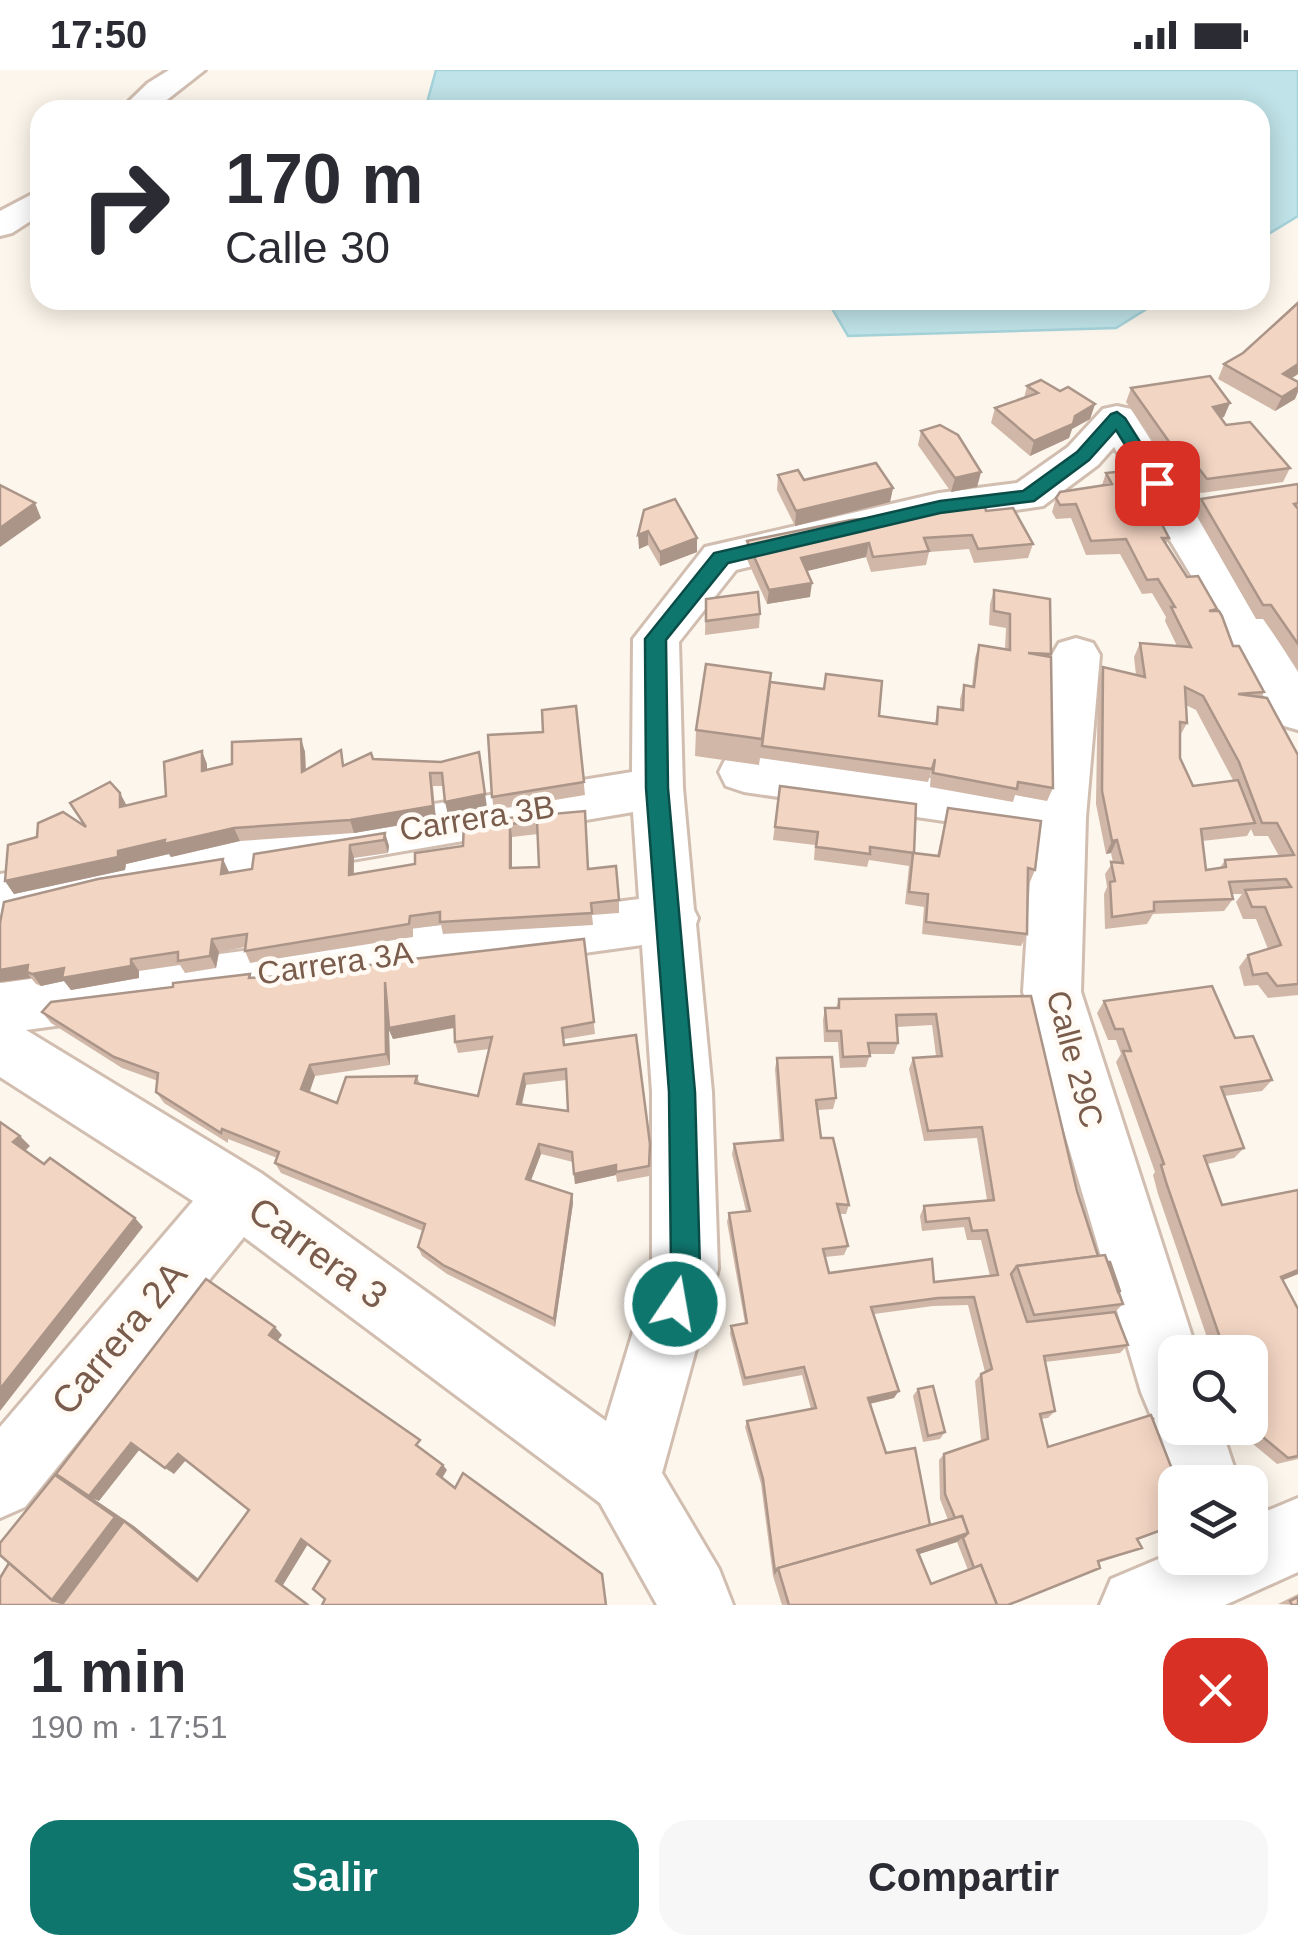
<!DOCTYPE html>
<html lang="es">
<head>
<meta charset="utf-8">
<style>
	body { margin:0; font-family:Helvetica,sans-serif; background:#f7f7f7; color:#2b2b33; height:100vh; display:flex; flex-direction:column; font-size:38px; white-space:nowrap }
	* { box-sizing:border-box; margin:0 }
	p { font-size:32px; color:#7c7c81 }
	.icon { flex:none; width:55px; height:55px; fill:none; stroke:currentColor; stroke-width:2; stroke-linecap:round; stroke-linejoin:round }
	.map { position:relative; height:1535px; overflow:hidden }
	.side { display:flex; flex-direction:column; background:#fff; flex:1 }
	.side>* { flex:none }
	.banner { position:absolute; left:30px; top:30px; width:1240px; height:210px; border-radius:30px; box-shadow:0 5px 25px #0003; background:#fff; color:#2b2b33; overflow:hidden }
	.fabs { position:absolute; left:1158px; top:1265px; display:grid; gap:20px }
	.fabs a { display:grid; place-items:center; width:110px; height:110px; border-radius:20px; background:#fff; box-shadow:0 5px 25px #0003; font-size:50px }
	.pin { position:absolute; display:grid; place-items:center; width:85px; height:85px; color:#fff; margin:-42px; border-radius:20px; box-shadow:0 5px 15px #0006 }
	.me { position:absolute; width:110px; margin:-55px; rotate:12deg; stroke-linejoin:round; filter:drop-shadow(0 0 8px #0008) }
	.turn { display:flex; align-items:center; gap:35px; height:210px; padding:0 30px; font-size:45px }
	.turn .icon { width:130px; height:130px; stroke-width:2.5 }
	.turn b { display:block; font-size:70px; line-height:85px }
	.round { display:grid; place-items:center; flex:none; width:105px; height:105px; border-radius:30px; background:#f7f7f7 }
	.summary { display:flex; align-items:center; justify-content:space-between; height:170px; padding:0 30px }
	h1 { font-size:60px; font-weight:700; line-height:75px }
	.action { display:flex; gap:20px; margin-top:auto; padding:20px 30px }
	.action a { flex:1; height:115px; border-radius:30px; background:#0f766e; color:#fff; font-size:40px; font-weight:700; line-height:115px; text-align:center }
	.action a+a { background:#f7f7f7; color:#2b2b33 }
	.status { display:flex; justify-content:space-between; align-items:center; height:70px; padding:0 50px; background:#fff; direction:ltr }
	.status svg { height:28px; fill:currentColor }
	.map>svg:first-child { display:block }
	.water { fill:#bfe3e8; stroke:#a5d3da; stroke-width:2.5 }
	.lines { fill:none; stroke-linecap:round; stroke-linejoin:round }
	.street-casing { stroke:#d1beb0; stroke-width:6 }
	.street { fill:#fff; fill-rule:evenodd }
	.wall { fill:#d1b7a8; fill-rule:evenodd }
	.shaded-wall { fill:#aa9588 }
	.building { fill:#f3d5c3; stroke:#aa9588; stroke-width:2.5; fill-rule:evenodd }
	.route { fill:#0f766e; stroke:#0a4d48; stroke-width:2.5 }
	.labels { text-anchor:middle; stroke-width:9; stroke-linejoin:round; paint-order:stroke }
	.street-label { font-size:32px; fill:#7a5c4d; stroke:#fffaf3 }
	.near-street-label { font-size:38px; fill:#7a5c4d; stroke:#fffaf3 }
</style>
</head>
<body>
<div class="status"><b>17:50</b><svg viewBox="0 0 49 12"><path d="M0 12V9h3v3zM5 12V6h3v6zM10 12V3h3v9zM15 12V0h3v12zM26 1h20v11H26zM47 4h2v5h-2z"/></svg></div>
<div class="map">
<svg width="1298" height="1535" viewBox="0 0 1298 1535">
	<rect width="100%" height="100%" fill="#fdf6ec"/>
	<g class="water">
		<path d="M436,0h862v146l-38,23v-129h-835z"/>
		<path d="M827,230h334l-45,28 -268,8z"/>
	</g>
	<g class="lines">
		<defs>
			<g id="street">
				<path d="M169,0h36l-51,40h-34l28,-27z"/>
				<path d="M40,120v25l-28,18 -12,3v-25z"/>
				<path d="M1117,336l14,3 167,263v58l-17,-5 -167,-278 -16,18 -55,41 -104,15 -203,49 -57,72 4,146 11,122 4,8 -2,6 16,168 6,177 -56,204 57,96 14,36h-76l-57,-102 -356,-266 -219,270 -25,11v-91l193,-226 -193,-124v-94l639,-84 -6,-87 -633,108v-46l632,-102 1,-133 72,-92 234,-54 78,-10 51,-36 35,-38zM642,875l10,147v177l-46,152 -345,-248 -235,-143z"/>
				<path d="M1076,568l17,5 7,12 -14,162 -5,175 116,360h-22v76h46l18,54h-64v19l-24,-73 4,-10 -4,-2 -10,-24 -118,-400 10,-158 -289,-42 -18,-6 -7,-14 7,-14 18,-6 293,41 15,-138 7,-12z"/>
				<path d="M1298,1428v74l-73,33h-125l11,-26 64,-27v6h75v-40z"/>
			</g>
		</defs>
		<use href="#street" class="street-casing"/>
		<use href="#street" class="street"/>
	</g>
	<g class="wall">
		<path d="M1298,231v73l-7,5 4,20 -20,12 -57,-32 6,-15 19,-11z"/>
		<path d="M1027,316l33,5 35,13 -5,15 -18,10 -3,9 -39,18 -39,-33 4,-15 29,-10z"/>
		<path d="M1131,318l93,29 -3,1 5,7 64,43 -7,14 -82,11 -20,-26h-9l-46,-65z"/>
		<path d="M921,361l60,41 -4,15 -26,5 -33,-47z"/>
		<path d="M1106,403l63,65 -3,7 21,32 30,32 -1,2 17,35 31,46 -3,5 37,58v240l-30,3 -10,-13 -14,1 -5,-19 9,-12 20,-6 -12,-30h-13l-7,-17 6,-8h-10l1,5 -9,12 -71,3 -6,10 -42,5 -1,-35 3,-7 -2,-13 8,-12 -2,-9 -5,1 -10,-50 2,-123 5,-14 33,8 -2,-18 6,-14 37,3 -12,-25 1,-4 -14,-24 -10,1 -22,-40 -34,1 -15,-37 -15,1 -4,-7 4,-14 46,-13zM1186,635l10,5 37,70 -40,6 -13,-28v-22l7,-13zM1251,759l3,7h14l11,20 -54,4 -5,8 -14,2 -4,-29 45,-5z"/>
		<path d="M778,405l26,5 89,8 -3,14 -95,24 -18,-36z"/>
		<path d="M1298,414v185l-35,-50h-7l-61,-106 6,-14z"/>
		<path d="M644,440l53,42 -37,14 -12,-21 -9,4z"/>
		<path d="M986,441l47,33 -5,14 -54,5 -5,-14 -40,3 -3,13 -55,7 -5,-15 -60,14 4,26 -43,7 -22,-49 2,-14z"/>
		<path d="M994,520l57,64 2,134 -6,13 -32,-6 -2,7 -83,-15 1,-15 -3,10 -168,-24 -1,7 -64,-9 1,-26 183,-14 56,7 3,-16 22,3v-11l4,-14 8,1 3,-28 4,-13 26,4 1,-21 -17,-3 1,-21z"/>
		<path d="M706,529l54,15 -1,14 -54,7z"/>
		<path d="M576,636l9,89 -91,15 -2,-13 51,-65z"/>
		<path d="M301,669l4,13 1,17 39,-4 28,-6 68,3 46,45 -39,8 -4,-29h-11l3,33 -82,14 -114,8 -69,16 -2,-3 -43,10 -1,6 -111,24 -9,-13 79,-56 -14,-22 57,2 39,-9 41,-32v5l25,-5z"/>
		<path d="M780,716l134,67 23,3 11,-48 87,62 -5,12h-2l-1,52 -6,12 -99,-12 2,-27 -19,-3 4,-38 -40,-6 -2,7 -53,-7 1,-15 -42,-5z"/>
		<path d="M585,741l3,58 31,31v13l-27,2 1,10 -150,9 -2,-9 -28,3v9l-163,26 -5,-12v-4l-26,5 -3,16 -31,5 -5,-8 -41,6v7l-68,12 -7,-9 -23,5 -5,-2 -5,-6 -30,5 228,-111 23,-3 133,-36 4,13 -1,7 -34,5v16l61,-10 48,-18 1,-24zM538,764l1,33 -27,1v-31z"/>
		<path d="M584,869l11,95 -31,5v6l86,99 -1,32 -32,6 -1,-7 -41,9 -2,-22 -32,-8 -10,26 41,14 1,9 -18,124 -108,-53 -25,-18 -4,-9 5,-16 -142,-58 -6,-10 2,-5 -49,-19v4l-64,-40 -8,-11 2,-11 -36,-13 -71,-45 -9,-11 208,-38 1,3 66,-3zM455,958v14l3,11 31,-4 -11,47 -58,-12 -3,-8 -80,27 -28,-11 6,-16 75,-11 -1,-35 4,9zM566,1010l2,31 -46,-6 4,-20z"/>
		<path d="M1031,926l46,195 21,65 22,35 -1,2 4,11 -8,8 13,33 -8,8 -75,9 10,49 -7,7 -7,1 7,28 127,35v44l-38,14 5,8 -10,4 -34,11 -88,42h-228l-9,-29 -12,-92 -16,-57 2,-6 64,-12 -9,-34 -59,11 -13,-52 1,-8 14,-3 -18,-101 2,-9 17,-2 -14,-57 2,-10 46,-3 -5,-72 2,-11 59,40 -3,11 -15,1 3,28 28,67 -3,9h-7l9,32 -4,9 -19,2 4,16 105,9 56,-6 -9,-36h-14l-3,-13 -42,4 -2,-15 4,-10 63,-6 -10,-62 -53,3 -15,-72 4,-11 23,-2 -4,-31 -35,2 1,16 -4,11h-24l-4,13 -26,1 -2,-26h-14l-1,-22 2,-12h11l3,-9zM968,1235l17,67 -4,2 -6,7 6,60 -37,13 -5,6 1,39 8,21 -18,5 -44,-72 -16,-49 24,-6 -20,-84 59,-8zM957,1472l11,28 -37,14 -12,-30z"/>
		<path d="M1104,931l131,37 37,42 -10,11 -38,5 20,52 -10,10 -27,6 15,41 76,69 -15,6 15,29v150l-21,5 -24,-20 -8,-16h5v-76h-38l-54,-158 -5,-19 2,-3 -39,-110 5,-8 -5,-14h-8l-11,-27z"/>
		<path d="M918,1319l27,43 -5,7 -17,3 -10,-46z"/>
		<path d="M1298,1524v11l-20,-1z"/>
	</g>
	<g class="shaded-wall">
		<path d="M1298,294v10l-22,14 7,-14z"/>
		<path d="M1298,317v5l-3,7 -20,12 7,-14z"/>
		<path d="M1230,333l-6,14 -17,4 6,-14z"/>
		<path d="M1095,334l-5,15 -18,10 -3,9 -39,18 4,-15z"/>
		<path d="M981,402l-4,15 -26,5 4,-14z"/>
		<path d="M893,418l-3,14 -95,24 1,-15z"/>
		<path d="M35,433l6,15 -41,29v-19z"/>
		<path d="M648,461v14l-9,4 -1,-14z"/>
		<path d="M697,468v14l-37,14v-14z"/>
		<path d="M869,473l-3,14 -67,16 2,-15z"/>
		<path d="M812,513l-2,14 -43,7 2,-14z"/>
		<path d="M301,669l4,13 1,33 -4,-13z"/>
		<path d="M202,681l5,13v20l-5,-13z"/>
		<path d="M481,695l6,42 -39,8 -3,-13z"/>
		<path d="M430,703l6,46 -82,14 -4,-13z"/>
		<path d="M120,723l7,13 -7,1z"/>
		<path d="M510,754l2,13v43l-2,-12z"/>
		<path d="M234,758l6,13 -69,16 -2,-3 -43,10 -1,6 -111,24 -9,-13 160,-41z"/>
		<path d="M385,763l4,13 -1,7 -4,-13z"/>
		<path d="M1117,770l-6,13 -5,1 6,-13z"/>
		<path d="M350,775l4,13 -1,29 -4,-12z"/>
		<path d="M223,789l6,13 -2,15 -6,-13z"/>
		<path d="M212,869l7,13 -3,16 -6,-12z"/>
		<path d="M131,889l8,12v7l-68,12 -7,-9 -23,5 -9,-12 -5,-2 4,6 -31,4v-12l28,-5 36,3z"/>
		<path d="M385,912l69,34 3,11 -64,12 -4,-9 1,35 -4,-11z"/>
		<path d="M310,995l5,11 -8,24 -6,-11z"/>
		<path d="M524,1004l2,11 -7,30 -2,-11z"/>
		<path d="M20,1066l10,10 -6,6 -11,-10z"/>
		<path d="M539,1074l2,10 -13,34 -2,-9z"/>
		<path d="M616,1095v10l-41,9 -1,-10z"/>
		<path d="M572,1124l1,9 -18,124 -1,-8z"/>
		<path d="M135,1148l8,9 -143,184v-22z"/>
		<path d="M1298,1200v4l-27,11 10,-8z"/>
		<path d="M275,1257l7,8 -6,8 -7,-8z"/>
		<path d="M899,1321l-5,7 -30,7 4,-7z"/>
		<path d="M131,1373l9,6 -41,52 -5,-2 40,27 72,59 -137,20 -17,-5 3,-125 21,11z"/>
		<path d="M178,1384l8,6 -12,14 -9,-6z"/>
		<path d="M443,1395l4,5 -6,10 -4,-6z"/>
		<path d="M968,1463l-11,9 -50,16 10,-8z"/>
		<path d="M301,1469l7,5 -25,41 27,20 -34,-24z"/>
	</g>
	<g class="building">
		<path d="M1298,233v61l-15,10 15,8v5l-16,10 -58,-33 19,-11z"/>
		<path d="M1210,306l20,27 -17,4 13,18 24,-3 40,46 -83,11 -20,-26h-10l-46,-65z"/>
		<path d="M1041,310l19,11 8,-4 27,17 -20,12 -2,8 -39,17 -39,-33 43,-15 -11,-7z"/>
		<path d="M940,355l18,10 23,37 -26,6 -34,-47z"/>
		<path d="M876,393l17,25 -97,23 -18,-36 20,-5 6,10z"/>
		<path d="M1134,400l35,68h-7l25,39 11,-1 19,33 -8,2h10l3,5 11,30h6l25,46 -26,2 29,4 31,57v229l-21,2 -10,-13 -14,2 -5,-20 33,-10 -16,-38h-13l-7,-17 46,-3 -5,-8 -57,3 4,17 -79,3v9l-42,6 -2,-35 5,-1 -4,-19 12,1 -6,-23 -5,1 -10,-50 1,-124 42,10 -5,-34 51,4 -20,-40h4l-17,-28 -11,1 -21,-41 -35,2 -15,-37 -16,1 -4,-7 4,-6 52,-8 -6,-11zM1185,617l18,9 36,66 23,61h15l17,32 -69,5 1,7 -20,3 -5,-41 54,-6 -17,-43 -45,6 -13,-28v-36l7,1z"/>
		<path d="M1298,414v19l-4,1 4,5v135l-27,-39h-8l-62,-106z"/>
		<path d="M0,415l35,18 -35,25z"/>
		<path d="M675,429l22,39 -37,14 -12,-21 -10,4 6,-25z"/>
		<path d="M985,437l1,4 27,-3 20,36 -55,5 -6,-14 -48,3 5,13 -56,6 -4,-14 -68,15 11,25 -43,7 -22,-49 104,-21z"/>
		<path d="M994,520l56,9 1,55 -23,-1 23,4 2,131 -35,-6 -1,7 -84,-16 2,-14 -3,10 -170,-23 8,-64 54,7 2,-15 56,7 -3,35 58,8 1,-17 25,3 1,-25 10,2 5,-42 31,5v-36l-16,-3z"/>
		<path d="M758,522l2,22 -54,7v-22z"/>
		<path d="M706,594l65,9 -9,66 -66,-9z"/>
		<path d="M576,636l8,76 -92,15 -4,-62 55,-3 -1,-22z"/>
		<path d="M301,669l1,33 39,-22 2,16 28,-13 2,6 68,3 38,-10 6,42 -40,8 -3,-29h-12l3,33 -83,14 -116,8 -70,16 1,-4 -47,11v6l-113,24 3,-36 29,-8 1,-14 25,-11 23,15 -16,-24 40,-21 10,11v14l46,-11 -2,-34 38,-11v20l30,-7v-22z"/>
		<path d="M780,716l136,18 -2,49 -44,-6v7l-45,-6 -9,-1 2,-15 -43,-5z"/>
		<path d="M948,738l93,13 -6,49 -7,-2 -1,66 -101,-12 2,-28 -19,-2 4,-39 26,3z"/>
		<path d="M585,741l3,58 28,-3 3,34 -28,3 1,10 -152,9v-10l-30,4 -1,8 -164,27 2,-17 -35,5 -2,17 -32,5v-9l-47,7v7l-69,12 2,-10 -32,6 -5,-2 1,-7 -28,5v-47l4,-21 94,-23 125,-20 -2,15 31,-5 2,-15 131,-21 -1,7 -34,5 -1,30 66,-11v-11l48,-7 1,-24zM537,751l2,46 -29,1v-44z"/>
		<path d="M584,869l10,83 -32,6 2,17 72,-10 14,109 -1,22 -33,6v-7l-42,9 -2,-22 -33,-8 -13,35 46,15 -18,125 -111,-54 -25,-18 7,-23 -150,-61 4,-11 -57,-23 -1,4 -65,-41 2,-19 -44,-16 -72,-45 9,-10 122,-15v-4l77,-9 -1,4 68,-4 70,-12zM385,912l4,46 65,-12 1,26 37,-5 -14,59 -63,-13 2,-7 -71,1 -9,26 -36,-14 9,-24 76,-11zM566,999l2,42 -51,-7 7,-30z"/>
		<path d="M1212,916l23,52 18,-2 19,44 -51,7 23,61 -40,8 18,49 76,-15v80l-17,7 17,32v147l-10,2 -24,-20 -14,-30v-56h-25l-58,-167 -6,-20 3,-1 -41,-113h8l-8,-22h-8l-11,-28z"/>
		<path d="M1031,926l46,195 21,65 -81,10 -6,8 16,48 88,-10 13,33 -84,11 11,55 -15,3 8,33 103,-32 26,67h-2v43l-38,14 5,9 -44,13 2,7 -92,37h-11l-16,-40 -7,3 -11,-30 5,-5 -6,-17 -7,2 -10,-24 -1,-40 44,-15 -7,-65 11,-5 -18,-72 -36,1 -67,9 28,84 -31,7 18,55 29,-5 15,77 -152,43 -3,4 -12,-93 -16,-58 69,-13 -12,-41 -59,11 -14,-52 16,-3 -18,-110 21,-2 -16,-67 49,-4 -6,-82 55,-1 4,41 -20,2 5,38h12l16,67 -12,-1 11,42 -25,3 6,24 103,-14 2,23 64,-7 -11,-45 -15,1 -3,-13 -43,4 -2,-16 70,-6 -12,-73 -54,4 -15,-73 29,-2 -6,-42 -40,1 2,28h-30l2,13 -27,1 -2,-26h-14l-2,-23h14v-9z"/>
		<path d="M0,1052l20,14 -7,6 31,22 6,-6 85,60 -135,171z"/>
		<path d="M1105,1185l18,49 -89,11 -17,-49z"/>
		<path d="M1108,1192h2l10,29 -2,1z"/>
		<path d="M206,1209l69,48 -6,8 151,105 -4,5 27,20 -6,9 18,14 8,-15 139,101 4,31h-284l3,-6 -12,-10 17,-28 -29,-22 -25,42 32,24h-308v-27l9,-15 43,37 11,3 61,-82 73,60 52,-71 -71,-56 -13,14 -34,-25 -42,53 -33,-22z"/>
		<path d="M933,1316l12,46 -17,4 -10,-47z"/>
		<path d="M55,1405l60,42 -63,83 -52,-45v-12z"/>
		<path d="M962,1446l6,17 -51,17 14,34 50,-19 16,40h-208l-11,-37z"/>
		<path d="M1298,1527v8h-6l-2,-4z"/>
	</g>
	<path class="route" d="M1117,342l8,6 41,65 -3,4h-12l-35,-57 -27,30 -55,41 -94,12 -212,50 -62,77 2,148 27,304 5,177 -15,45 -10,4 -10,-4 -4,-10 10,-35 -2,-177 -23,-304 -1,-149 69,-86 226,-52 83,-10 54,-39 34,-38z"/>
	<g class="labels">
		<g class="street-label">
			<text transform="translate(477 748) rotate(-9)" y="11">Carrera 3B</text>
			<text transform="translate(335 893) rotate(-8)" y="11">Carrera 3A</text>
			<text transform="translate(1075 989) rotate(75)" y="11">Calle 29C</text>
		</g>
		<g class="near-street-label">
			<text transform="translate(318 1183) rotate(36)" y="13">Carrera 3</text>
			<text transform="translate(119 1268) rotate(-50)" y="13">Carrera 2A</text>
		</g>
	</g>
</svg>
<div class="fabs">
<a><svg class="icon" aria-label="search" viewBox="0 0 24 24"><circle cx="10" cy="10" r="6"/><path d="M15 15l6 6"/></svg></a>
<a><svg class="icon" aria-label="layers" viewBox="0 0 24 24"><path d="M12 4l9 5-9 5-9-5zM3 14l9 5 9-5"/></svg></a>
</div>
<div class="pin" style="left:1157px;top:413px;background:#d93025"><svg class="icon" aria-label="arrive" viewBox="0 0 24 24"><path d="M6 21V4h12l-3 4 3 4H6"/></svg></div>
<svg class="me" style="left:675px;top:1234px" viewBox="-20 -20 40 40"><circle r="17" fill="#0f766e" stroke="#fff" stroke-width="3"/><path d="M0-11L8 9 0 5-8 9z" fill="#fff"/></svg>
<div class="banner">
<div class="turn"><svg class="icon" aria-label="right" viewBox="0 0 24 24"><path d="M7 20v-9h11M14 6l5 5-5 5"/></svg><div><b>170 m</b>Calle 30</div></div>
</div>
</div>
<section class="side">
<div class="summary"><div><h1>1 min</h1><p>190 m · 17:51</p></div><a class="round" style="background:#d93025;color:#fff"><svg class="icon" aria-label="close" viewBox="0 0 24 24"><path d="M6 6l12 12M18 6L6 18"/></svg></a></div>
<div class="action"><a>Salir</a><a>Compartir</a></div>
</section>
</body>
</html>
